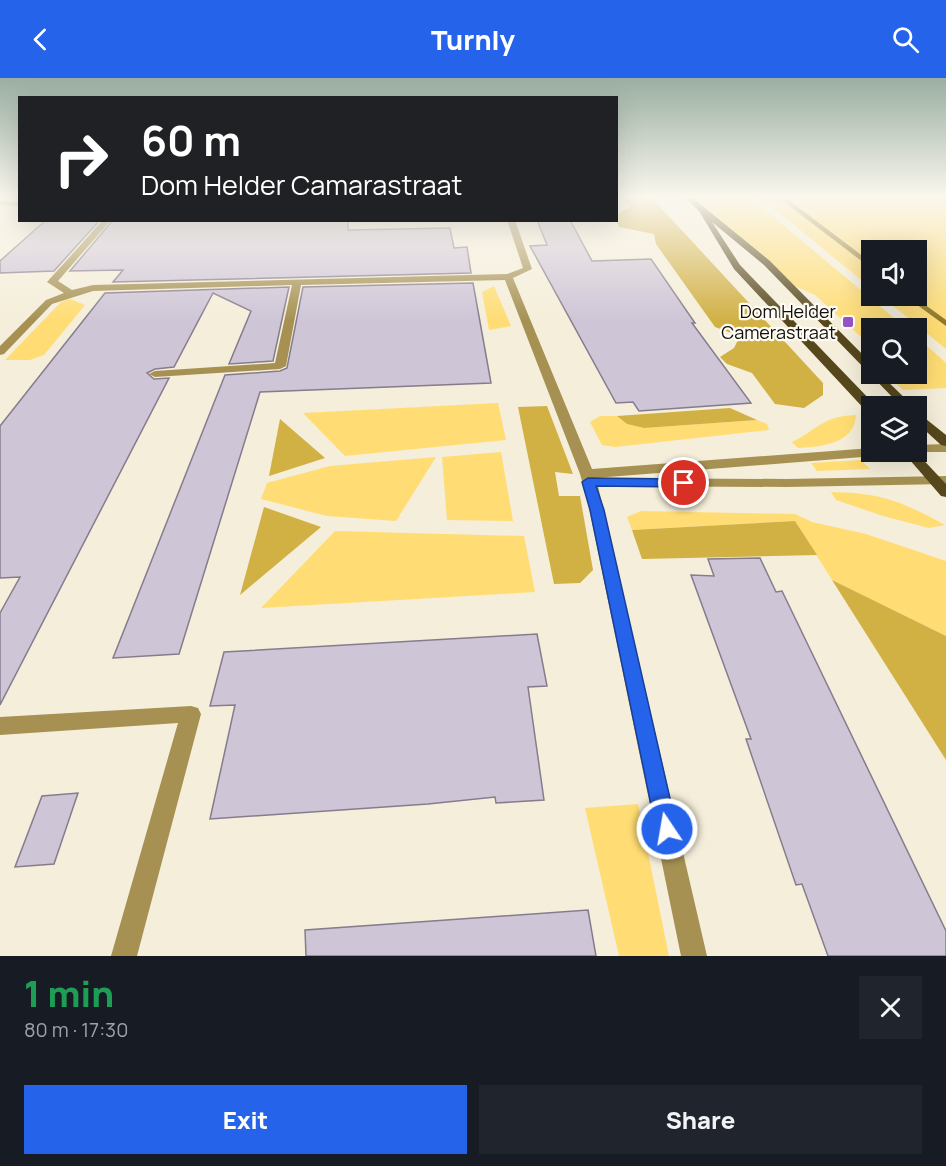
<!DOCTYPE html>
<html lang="en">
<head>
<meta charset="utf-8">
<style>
	body { margin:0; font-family:Manrope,sans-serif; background:#20242c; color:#f1f3f6; height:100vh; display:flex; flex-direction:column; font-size:22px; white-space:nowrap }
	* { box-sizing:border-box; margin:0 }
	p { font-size:20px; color:#9ea1a6 }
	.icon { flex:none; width:33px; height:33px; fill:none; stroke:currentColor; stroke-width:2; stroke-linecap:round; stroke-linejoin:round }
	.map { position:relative; height:878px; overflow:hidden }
	.drawer { display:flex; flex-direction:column; background:#171b24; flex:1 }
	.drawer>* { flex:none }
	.hud { position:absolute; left:18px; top:18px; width:600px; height:126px; border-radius:0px; box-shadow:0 6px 24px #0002; background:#202124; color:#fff; overflow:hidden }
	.buttons { position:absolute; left:861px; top:162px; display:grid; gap:12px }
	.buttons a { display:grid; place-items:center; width:66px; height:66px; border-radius:0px; background:#171b24; box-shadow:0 6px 24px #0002; font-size:30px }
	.pin { position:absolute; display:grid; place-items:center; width:51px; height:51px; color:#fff; margin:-26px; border:3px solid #fff; border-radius:50%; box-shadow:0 2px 6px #0007 }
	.me { position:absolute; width:66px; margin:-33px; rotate:348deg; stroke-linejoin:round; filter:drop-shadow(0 0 4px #0008) }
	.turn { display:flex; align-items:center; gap:21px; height:126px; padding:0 24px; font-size:27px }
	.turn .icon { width:78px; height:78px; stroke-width:2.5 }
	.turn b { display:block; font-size:42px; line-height:51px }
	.round { display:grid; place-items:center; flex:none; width:63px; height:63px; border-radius:0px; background:#20242c }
	.head { display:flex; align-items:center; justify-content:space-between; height:102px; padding:0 24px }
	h1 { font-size:36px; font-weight:800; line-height:45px; color:#1e9e55 }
	.primary-button { display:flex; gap:12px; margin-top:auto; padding:12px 24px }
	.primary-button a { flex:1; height:69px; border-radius:0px; background:#2563eb; color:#fff; font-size:24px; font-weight:800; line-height:69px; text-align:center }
	.primary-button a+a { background:#20242c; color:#f1f3f6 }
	header { display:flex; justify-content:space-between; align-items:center; height:78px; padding:0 24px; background:#2563eb; color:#fff; font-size:27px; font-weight:800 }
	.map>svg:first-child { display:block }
	.green { fill:#ffdd74 }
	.forest { fill:#d1b044 }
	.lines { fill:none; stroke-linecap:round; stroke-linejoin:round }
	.stream { fill:#907829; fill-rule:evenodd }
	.building { fill:#cec5d7; stroke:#857c8d; stroke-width:1.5 }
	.minor { fill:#a69153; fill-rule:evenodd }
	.major { fill:#56481c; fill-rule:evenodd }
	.route { fill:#2563eb; stroke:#184099; stroke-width:1.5 }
	.poi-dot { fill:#9753c8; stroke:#fefcf4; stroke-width:2 }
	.labels { text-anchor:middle; stroke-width:4.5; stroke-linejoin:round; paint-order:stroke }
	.far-poi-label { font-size:18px; fill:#110f08; stroke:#fefcf4; text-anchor:end }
</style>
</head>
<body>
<header><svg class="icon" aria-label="back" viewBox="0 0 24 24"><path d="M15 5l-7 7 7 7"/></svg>Turnly<svg class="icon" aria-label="search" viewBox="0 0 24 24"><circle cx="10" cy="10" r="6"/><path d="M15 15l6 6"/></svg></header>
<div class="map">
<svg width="946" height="878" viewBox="0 0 946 878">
	<rect width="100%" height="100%" fill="#f5eeda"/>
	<g class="green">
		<path d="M696,120h55l155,130h-34l-1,18 -56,-51 -20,-9z"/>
		<path d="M761,120h185v151l-65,-53h35v-46h-44l-1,38z"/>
		<path d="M494,208l17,40 -22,4 -7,-38z"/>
		<path d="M70,221l15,6 -41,50 -14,5h-25l56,-58z"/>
		<path d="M917,259l29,26v25l-43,2 -15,-14v-2h28z"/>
		<path d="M498,325l8,37 -161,16 -42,-43z"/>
		<path d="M600,338h17l10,8 17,4 113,-8 10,4 2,6 -154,17 -13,-2 -12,-23z"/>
		<path d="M844,338l12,-1c-1,29 -36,32 -58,33l-6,-6c21,-10 30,-23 52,-26z"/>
		<path d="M501,374l12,69 -66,-1 -5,-63z"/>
		<path d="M436,379l-40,64 -69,-5 -66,-17 6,-16 63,-17z"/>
		<path d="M861,382l9,9 -53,2 -6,-8z"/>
		<path d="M831,414c50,1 70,9 114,33l-16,3 -46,-12 -47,-16z"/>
		<path d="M641,433l154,3 17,8 54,12 80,27v75l-114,-56 -37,-59 -163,9 -5,-13z"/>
		<path d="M335,453l189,5 11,56 -274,16z"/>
		<path d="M638,726l31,152h-50l-34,-148z"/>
	</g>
	<g class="forest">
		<path d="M622,120h30l171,185v12l-19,13 -29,-4 -23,-31 -25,-9 -7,-7 14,-9 6,-12 -25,-9 -59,-83 -2,-10 -35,-7 -3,-6 1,-7 13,-7z"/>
		<path d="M547,328l26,68 -18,-2 4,24h21l13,74 -13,13 -26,1 -36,-177z"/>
		<path d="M730,330l27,12 -113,8 -17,-4 -10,-8z"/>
		<path d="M280,341l45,39 -56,18z"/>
		<path d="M264,429l57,20 -81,68z"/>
		<path d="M795,443l22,34 -175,4 -10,-29z"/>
		<path d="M832,502l114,56v124z"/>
	</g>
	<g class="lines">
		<g class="stream">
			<path d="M779,120h7l86,65v6z"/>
			<path d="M905,218h8l33,24v6z"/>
		</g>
	</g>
	<g class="building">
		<path d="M46,142h54l-46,51 -54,2v-12z"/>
		<path d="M113,142h235v10l102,-2 4,20 13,-1 4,26 -358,9 10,-12 -53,1z"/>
		<path d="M537,142h33l22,41 59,-2 44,64h-3l59,80 -112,8 -6,-9 -17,1 -86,-157 17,-1z"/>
		<path d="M473,205l18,100 -231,9 -81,262 -66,4 112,-283 55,-4 7,-3 16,-81z"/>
		<path d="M289,209l-16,74 -44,3 22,-53 -38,-18 -39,74 -19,2 -8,4 7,6 15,-1 -169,327v-92l20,-36 -20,1v-152l105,-133z"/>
		<path d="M760,480l16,34 6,-1 164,340v25h-118l-26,-72 -6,1 -50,-146h5l-60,-164 23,1 -6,-17z"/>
		<path d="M537,556l10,52 -19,1 16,113 -48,3 -1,-6 -67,7 -218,15 25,-114 -25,1 14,-54z"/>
		<path d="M78,715l-24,71 -39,3 27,-71z"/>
		<path d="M588,832l8,46h-290l-1,-26z"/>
	</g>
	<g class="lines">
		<g class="minor">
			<path d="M0,123l20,1v4l-20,-1z"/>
			<path d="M103,142h8l-53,61 14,9 21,-5 414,-11 16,-6 -16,-48h8l17,49 -19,9 79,191 280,-21v4h10l-7,4 -280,22 192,1 159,-3v8l-159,3 -189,-1 109,470h-26l-94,-458 -7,-24 -75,-194 -204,5 -15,81 -6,3 -125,8 -6,-3 6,-3 120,-8 17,-78 -199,6 -41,13 -48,50 -4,1v-9l46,-46 18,-7 -17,-11z"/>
			<path d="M946,366v8h-35h5v-7z"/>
			<path d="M191,628l7,2 3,6 -64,242h-26l67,-233 -178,12v-18z"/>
		</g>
		<g class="major">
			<path d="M685,120h8l77,63 102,103v10h8l33,32h-12l-137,-141 -52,-43 28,43 136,141h-4v8l-4,-1 -134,-144 -35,-58z"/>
			<path d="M916,333l30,24v11l-5,-1 -25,-23z"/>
			<path d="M903,374h13l30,32v13l-5,-1z"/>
		</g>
	</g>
	<linearGradient id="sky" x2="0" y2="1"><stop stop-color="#9aaea1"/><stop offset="0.49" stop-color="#faf7ee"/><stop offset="1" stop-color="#faf7ee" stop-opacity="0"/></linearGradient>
	<rect width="946" height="243" fill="url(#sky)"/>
	<path class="route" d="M588,400l96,1 7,4 -7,4 -88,-1 8,24 73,319 -3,7 -7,3 -8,-3 -3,-7 -66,-319 -8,-28z"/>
	<rect class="poi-dot" x="842" y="238" width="12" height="12" rx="3"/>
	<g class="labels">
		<g class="far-poi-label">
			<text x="836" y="240">Dom Helder<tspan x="836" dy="21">Camerastraat</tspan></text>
		</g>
	</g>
</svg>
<div class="buttons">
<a><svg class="icon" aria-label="sound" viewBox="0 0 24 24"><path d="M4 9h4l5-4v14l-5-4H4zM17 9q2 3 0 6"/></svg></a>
<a><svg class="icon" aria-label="search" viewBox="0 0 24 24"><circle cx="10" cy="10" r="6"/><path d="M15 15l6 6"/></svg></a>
<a><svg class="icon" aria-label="layers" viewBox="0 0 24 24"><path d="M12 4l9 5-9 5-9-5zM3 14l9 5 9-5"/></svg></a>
</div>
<div class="pin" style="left:684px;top:405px;background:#d93025"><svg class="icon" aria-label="arrive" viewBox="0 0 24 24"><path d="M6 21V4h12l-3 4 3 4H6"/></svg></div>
<svg class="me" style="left:667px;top:751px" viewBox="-20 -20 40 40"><circle r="17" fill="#2563eb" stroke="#fff" stroke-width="3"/><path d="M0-11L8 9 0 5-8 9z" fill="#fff"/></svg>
<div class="hud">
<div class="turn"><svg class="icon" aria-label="right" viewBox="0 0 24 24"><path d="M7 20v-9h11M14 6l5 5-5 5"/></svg><div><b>60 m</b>Dom Helder Camarastraat</div></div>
</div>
</div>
<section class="drawer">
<div class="head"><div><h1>1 min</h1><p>80 m · 17:30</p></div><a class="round"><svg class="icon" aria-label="close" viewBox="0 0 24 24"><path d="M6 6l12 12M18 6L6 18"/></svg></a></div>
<div class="primary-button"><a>Exit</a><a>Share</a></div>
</section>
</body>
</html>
